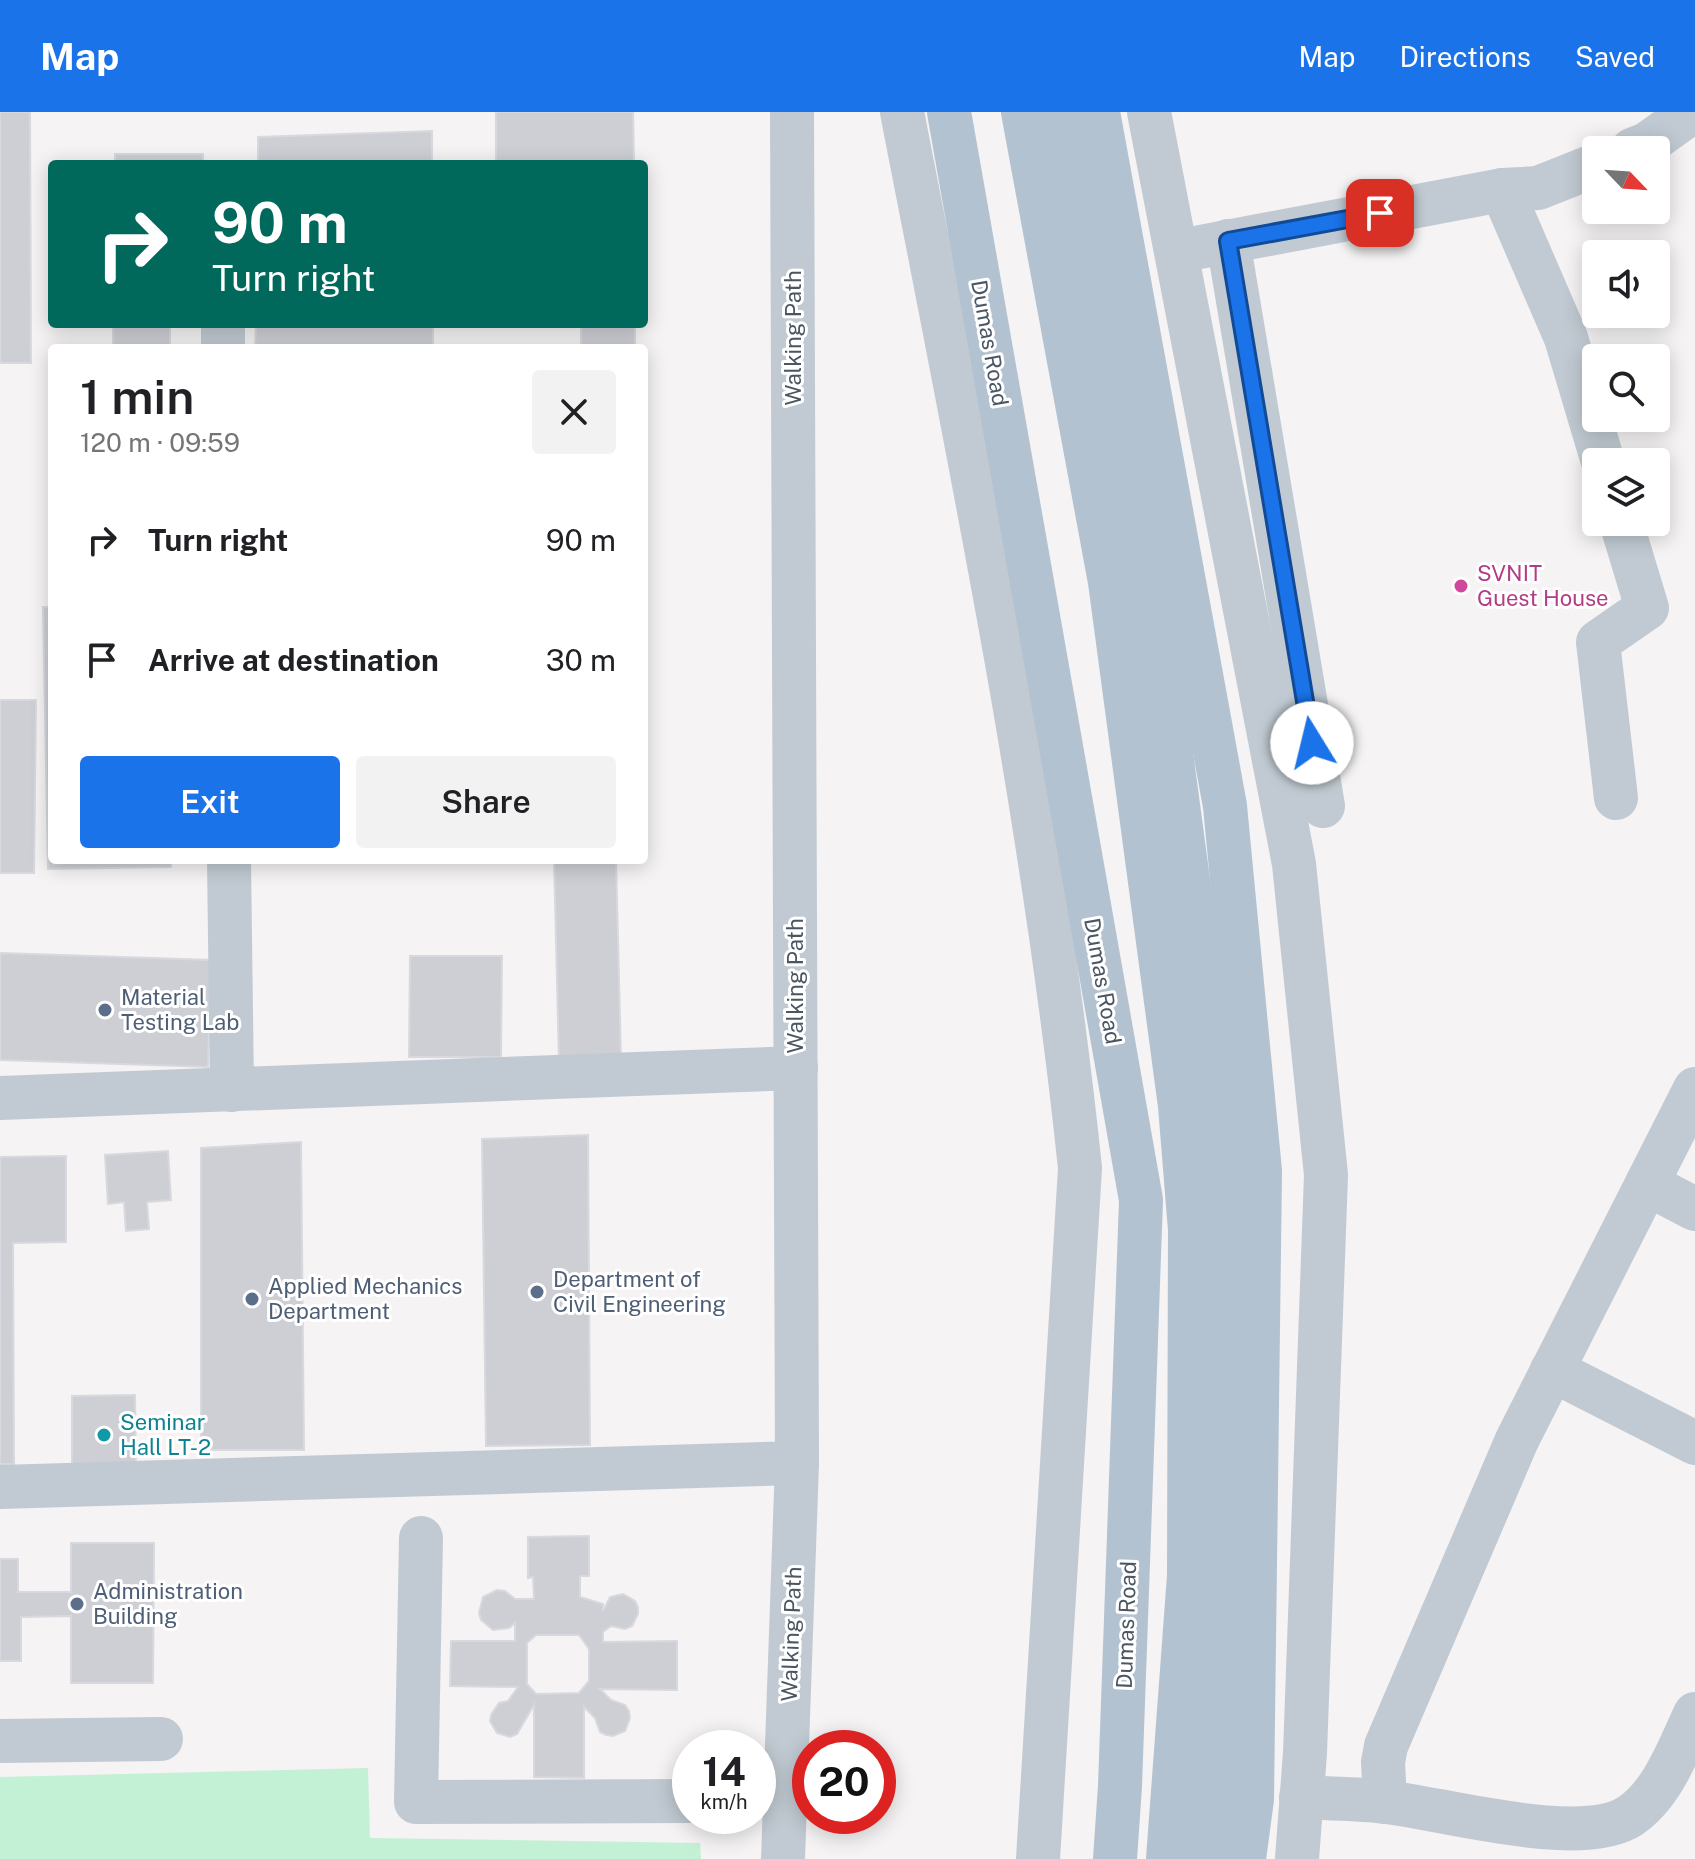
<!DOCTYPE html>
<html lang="en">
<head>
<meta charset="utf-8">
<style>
	body { margin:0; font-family:"Public Sans",sans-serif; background:#f2f2f2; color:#202124; height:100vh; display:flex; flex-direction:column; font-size:30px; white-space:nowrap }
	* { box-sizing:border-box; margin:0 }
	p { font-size:26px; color:#757577 }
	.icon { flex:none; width:44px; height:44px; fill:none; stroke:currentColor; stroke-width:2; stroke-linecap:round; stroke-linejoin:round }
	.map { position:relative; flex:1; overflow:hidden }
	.details { position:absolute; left:48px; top:232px; width:600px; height:520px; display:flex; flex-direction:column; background:#fff; border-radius:8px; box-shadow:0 4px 20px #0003 }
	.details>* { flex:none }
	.banner { position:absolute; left:48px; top:48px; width:600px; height:168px; border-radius:8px; box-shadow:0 4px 20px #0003; background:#00695c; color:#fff; overflow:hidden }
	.needle { width:52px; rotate:115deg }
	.controls { position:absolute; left:1582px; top:24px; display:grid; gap:16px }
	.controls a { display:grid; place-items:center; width:88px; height:88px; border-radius:8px; background:#fff; box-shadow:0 4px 20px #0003; font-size:40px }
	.speed { position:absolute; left:672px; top:1618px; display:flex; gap:16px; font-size:40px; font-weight:700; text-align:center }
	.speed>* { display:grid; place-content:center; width:104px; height:104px; border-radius:50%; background:#fff; box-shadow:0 4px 20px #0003; line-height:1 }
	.speed small { font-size:20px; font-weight:400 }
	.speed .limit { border:12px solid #d22; background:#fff; color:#111 }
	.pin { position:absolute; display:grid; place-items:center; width:68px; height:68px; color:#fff; margin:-34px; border-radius:16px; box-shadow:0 4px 12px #0006 }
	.me { position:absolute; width:88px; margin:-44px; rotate:351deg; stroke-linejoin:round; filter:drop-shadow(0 0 6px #0008) }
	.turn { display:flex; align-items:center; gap:28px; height:168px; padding:0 32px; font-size:36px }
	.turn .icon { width:104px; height:104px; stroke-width:2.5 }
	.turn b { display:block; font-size:56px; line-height:68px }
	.round { display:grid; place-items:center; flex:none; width:84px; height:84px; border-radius:8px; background:#f2f2f2 }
	.overview { display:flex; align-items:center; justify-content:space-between; height:136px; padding:0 32px }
	h1 { font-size:48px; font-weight:600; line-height:60px }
	.cta { display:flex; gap:16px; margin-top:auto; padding:16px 32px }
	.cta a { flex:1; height:92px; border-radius:8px; background:#1a73e8; color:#fff; font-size:32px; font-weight:600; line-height:92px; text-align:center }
	.cta a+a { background:#f2f2f2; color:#202124 }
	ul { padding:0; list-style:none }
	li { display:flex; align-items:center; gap:24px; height:120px; padding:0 32px }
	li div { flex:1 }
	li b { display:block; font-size:30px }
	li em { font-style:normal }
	header { display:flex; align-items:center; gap:48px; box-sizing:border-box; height:112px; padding:0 40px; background:#1a73e8; color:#fff }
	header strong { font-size:38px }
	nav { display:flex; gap:44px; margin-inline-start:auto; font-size:28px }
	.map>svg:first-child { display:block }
	.green { fill:#c3f1d5 }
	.building { fill:#cdcfd5; stroke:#d7d9de; stroke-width:2; fill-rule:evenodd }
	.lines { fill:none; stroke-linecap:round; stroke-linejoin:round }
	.minor { stroke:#c1cad2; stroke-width:44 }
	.major { stroke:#b3c2d1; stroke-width:44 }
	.route-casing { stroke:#114b97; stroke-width:20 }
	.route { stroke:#1a73e8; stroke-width:14 }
	.hotel-dot { fill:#d1479c; stroke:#fff; stroke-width:3 }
	.service-dot { fill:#5c6f8a; stroke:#fff; stroke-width:3 }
	.culture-dot { fill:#0f9aa8; stroke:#fff; stroke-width:3 }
	.labels { text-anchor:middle; stroke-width:6; stroke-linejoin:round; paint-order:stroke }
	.street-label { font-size:22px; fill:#4a5661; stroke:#fff }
	.hotel-label { font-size:22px; fill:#b23c85; stroke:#fff; text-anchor:start }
	.service-label { font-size:22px; fill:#4e5e75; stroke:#fff; text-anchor:start }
	.culture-label { font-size:22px; fill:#0d838f; stroke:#fff; text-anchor:start }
</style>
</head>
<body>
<header>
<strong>Map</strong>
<nav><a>Map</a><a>Directions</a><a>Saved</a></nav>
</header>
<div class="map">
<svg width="1695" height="1747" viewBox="0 0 1695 1747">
	<rect width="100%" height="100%" fill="#f5f3f3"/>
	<path class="green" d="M368,1656l2,70 330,5 1,16h-701v-82z"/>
	<g class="building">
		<path d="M0,0h30l1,251h-31z"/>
		<path d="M496,0h137l1,52h-138z"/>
		<path d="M432,19v33h-174v-27z"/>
		<rect x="115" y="42" width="88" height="10"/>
		<rect x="113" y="212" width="57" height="24"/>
		<path d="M256,212h177v24h-178z"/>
		<rect x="581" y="212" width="54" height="24"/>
		<path d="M43,495h9v253h119v7l-123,2z"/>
		<path d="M0,588h36l-2,173h-34z"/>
		<path d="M554,748h62l5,199 -62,2z"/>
		<path d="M0,841l211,7 -3,107 -208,-7z"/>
		<path d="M410,844h92l-1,101h-92z"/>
		<path d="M588,1023l2,310 -104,1 -4,-307z"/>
		<path d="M301,1030l3,308h-103v-302z"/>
		<path d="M168,1039l3,49 -24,2 2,27 -23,2 -2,-29 -16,2 -3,-49z"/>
		<path d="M66,1044v86l-53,1 1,221h-14v-307z"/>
		<path d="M135,1283l1,80h-64v-79z"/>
		<path d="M589,1424v40h-9v21l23,7v7l7,-14 13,-3 12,7 3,6v7l-6,12 -7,3 -14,-3 -8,6v10l74,-1v49l-77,-1 11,11 14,5 4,6 1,7 -5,13 -12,5 -7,-1 -6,-3 -5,-14 -11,-11v71l-50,-1v-72l-17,29 -7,3 -13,-4 -7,-12 1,-6 8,-12 9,-2 10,-14 -68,-1 1,-45h64v-18l-6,5 -16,2 -12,-10 -2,-7 4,-16 14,-7 8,1 10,8h19l-1,-22 -5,1v-41zM536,1523h43l10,14v32l-10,12 -43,1 -9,-10v-41z"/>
		<path d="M71,1431h83l-1,140h-82v-67l-50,1v44h-21v-102h18v33h53z"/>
	</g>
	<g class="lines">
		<g class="minor">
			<path d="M902,0c68,350 141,701 178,1056l-42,691"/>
			<path d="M1149,0l145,752 32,311 -21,578 -8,106"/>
			<path d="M1632,38l15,-6 45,-32"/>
			<path d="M1502,78l64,148 37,124"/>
			<path d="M1228,129l95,565"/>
			<path d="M1200,135l302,-57 36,-2 58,-23"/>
			<path d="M223,212v24"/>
			<path d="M1616,686l-18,-156 49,-34 -26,-86"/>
			<path d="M229,748l3,230"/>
			<path d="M0,986l796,-30"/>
			<path d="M1647,1072l48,25"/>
			<path d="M1552,1258l143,73"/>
			<path d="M0,1375l797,-24"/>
			<path d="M421,1426l-5,264 274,-1"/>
			<path d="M0,1629l161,-2"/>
			<path d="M1301,1685c28,2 57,1 85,5 59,7 195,46 244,14 33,-22 49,-68 65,-102"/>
			<path d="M1385,1690l-2,-40 3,-16 131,-306 178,-351"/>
			<path d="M783,1747l14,-396 -5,-1351"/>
		</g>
		<g class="major">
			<path d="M949,0l192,1088 -21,586 -5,73"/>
			<path d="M1023,0l87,470 70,524 10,124 -1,346 -21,283"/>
			<path d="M1061,0l73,365 80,597 12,183 -4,325 -14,277"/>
			<path d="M1098,0l127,694 35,365 -8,628 -8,60"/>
		</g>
	</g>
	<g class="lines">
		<defs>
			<path id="route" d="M1312,631l-84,-502 152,-28"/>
		</defs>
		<use href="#route" class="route-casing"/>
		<use href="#route" class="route"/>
	</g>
	<circle class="hotel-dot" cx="1461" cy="474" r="8"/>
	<g class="service-dot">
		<circle cx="105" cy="898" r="8"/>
		<circle cx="537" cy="1180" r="8"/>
		<circle cx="252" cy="1187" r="8"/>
		<circle cx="77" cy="1492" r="8"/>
	</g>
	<circle class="culture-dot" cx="104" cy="1323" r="8"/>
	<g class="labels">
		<g class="street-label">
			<text transform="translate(793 226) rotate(-90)" y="8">Walking Path</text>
			<text transform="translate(990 231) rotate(80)" y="8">Dumas Road</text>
			<text transform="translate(1103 869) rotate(80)" y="8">Dumas Road</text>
			<text transform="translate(795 874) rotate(-90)" y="8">Walking Path</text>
			<text transform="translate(1126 1513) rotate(-88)" y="8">Dumas Road</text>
			<text transform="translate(791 1522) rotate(-88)" y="8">Walking Path</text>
		</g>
		<g class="hotel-label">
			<text x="1477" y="469">SVNIT<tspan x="1477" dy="25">Guest House</tspan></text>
		</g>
		<g class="service-label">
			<text x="121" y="893">Material<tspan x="121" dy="25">Testing Lab</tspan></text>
			<text x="553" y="1175">Department of<tspan x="553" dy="25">Civil Engineering</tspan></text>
			<text x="268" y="1182">Applied Mechanics<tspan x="268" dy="25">Department</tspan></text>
			<text x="93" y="1487">Administration<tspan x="93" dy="25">Building</tspan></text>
		</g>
		<g class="culture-label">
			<text x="120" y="1318">Seminar<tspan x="120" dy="25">Hall LT-2</tspan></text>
		</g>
	</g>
</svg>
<div class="controls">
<a><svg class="needle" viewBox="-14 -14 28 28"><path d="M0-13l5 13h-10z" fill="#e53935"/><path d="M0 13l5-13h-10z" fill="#757577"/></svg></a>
<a><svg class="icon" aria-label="sound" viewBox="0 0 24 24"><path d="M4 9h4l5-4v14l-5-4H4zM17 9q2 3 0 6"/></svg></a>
<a><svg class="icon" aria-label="search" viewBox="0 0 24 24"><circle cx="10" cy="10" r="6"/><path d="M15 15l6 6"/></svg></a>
<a><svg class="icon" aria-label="layers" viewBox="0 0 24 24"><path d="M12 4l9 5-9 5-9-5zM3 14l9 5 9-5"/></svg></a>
</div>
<div class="speed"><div>14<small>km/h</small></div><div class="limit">20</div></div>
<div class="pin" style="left:1380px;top:101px;background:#d93025"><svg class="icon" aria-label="arrive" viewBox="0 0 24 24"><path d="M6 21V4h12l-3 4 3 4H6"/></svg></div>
<svg class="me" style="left:1312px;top:631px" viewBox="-20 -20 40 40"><circle r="19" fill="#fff"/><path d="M0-13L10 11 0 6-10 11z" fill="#1a73e8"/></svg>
<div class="banner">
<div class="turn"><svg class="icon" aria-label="right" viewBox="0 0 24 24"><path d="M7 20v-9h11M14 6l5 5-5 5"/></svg><div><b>90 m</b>Turn right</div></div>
</div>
<section class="details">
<div class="overview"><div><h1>1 min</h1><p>120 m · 09:59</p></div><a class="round"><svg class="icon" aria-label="close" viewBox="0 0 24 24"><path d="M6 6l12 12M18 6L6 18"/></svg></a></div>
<ul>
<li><svg class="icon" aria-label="right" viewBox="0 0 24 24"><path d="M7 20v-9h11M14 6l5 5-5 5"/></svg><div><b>Turn right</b></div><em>90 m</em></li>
<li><svg class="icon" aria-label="arrive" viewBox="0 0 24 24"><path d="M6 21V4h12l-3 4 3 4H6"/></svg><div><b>Arrive at destination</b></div><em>30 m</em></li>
</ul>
<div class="cta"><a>Exit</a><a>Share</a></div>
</section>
</div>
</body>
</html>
